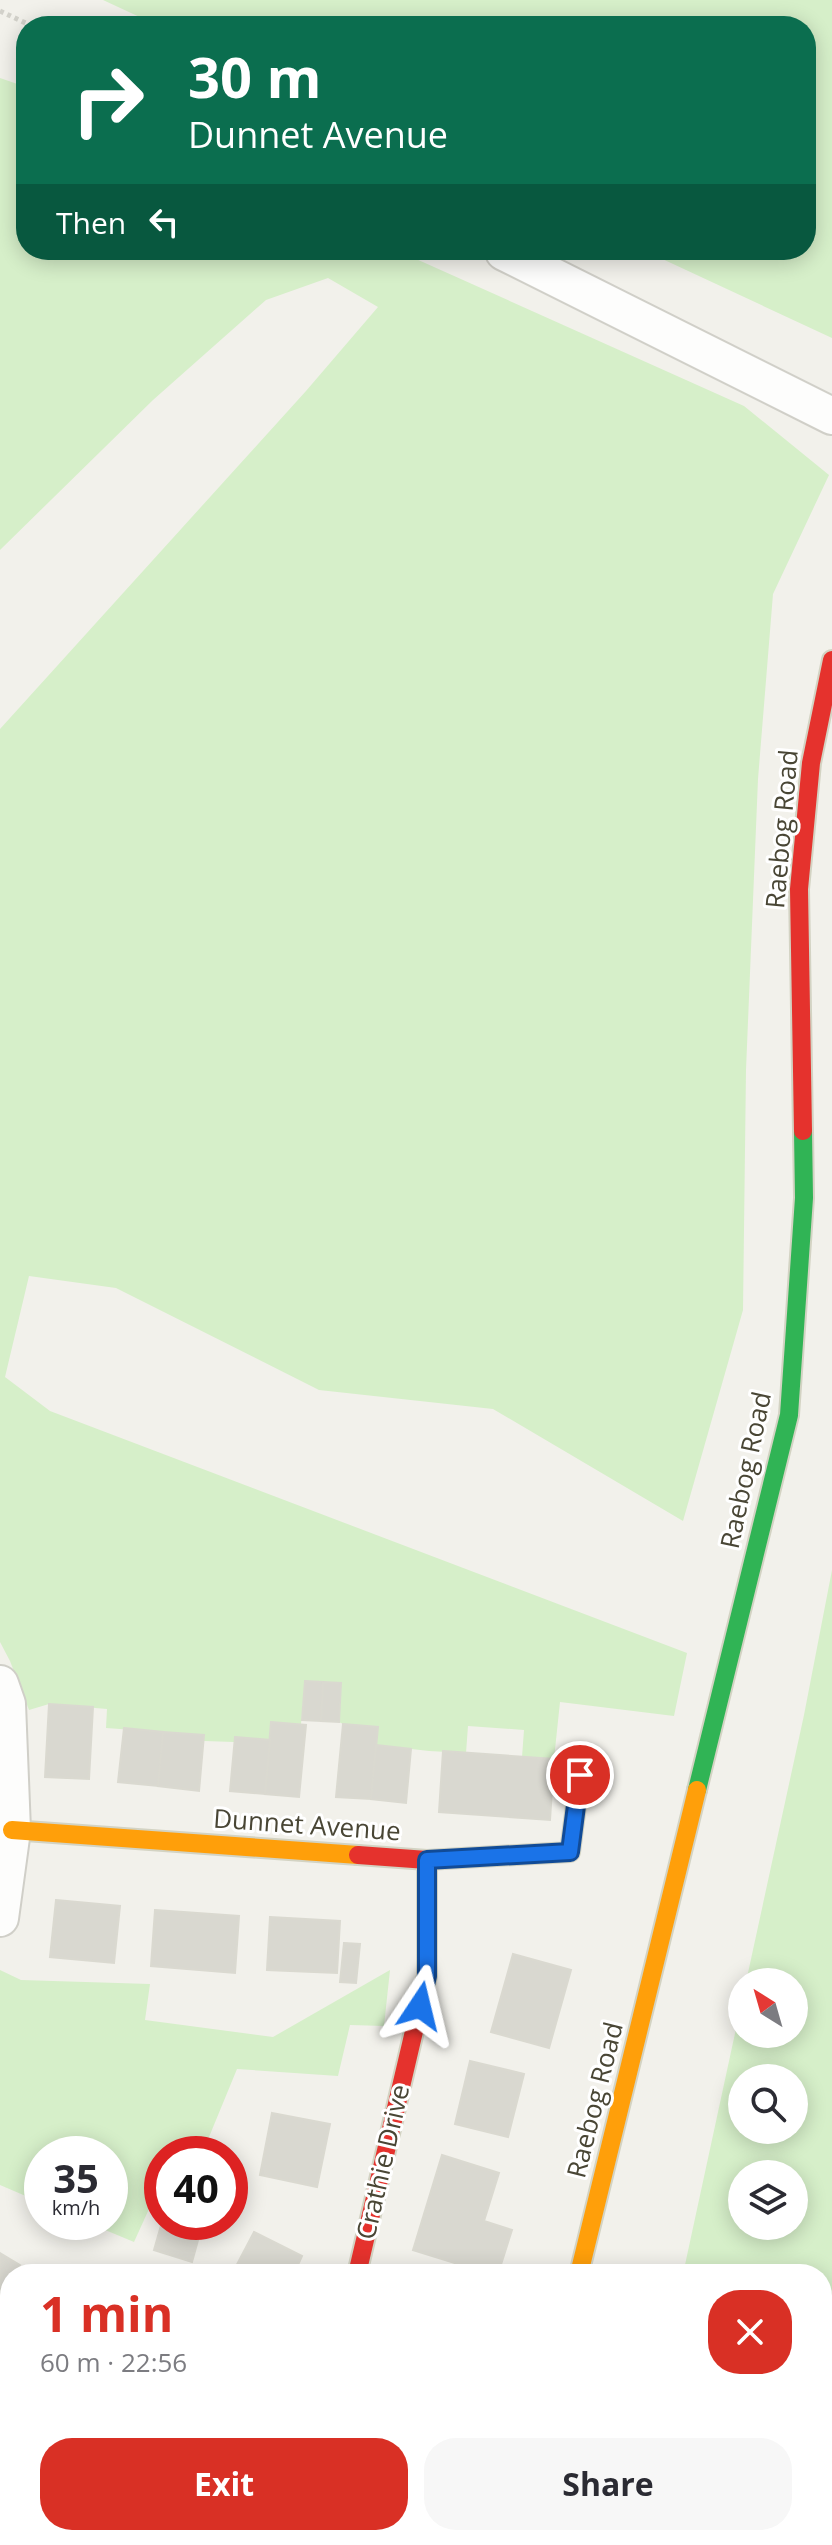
<!DOCTYPE html>
<html lang="en">
<head>
<meta charset="utf-8">
<style>
	body { margin:0; font-family:"Open Sans",sans-serif; background:#f7f7f7; color:#2b2b33; height:100vh; display:flex; flex-direction:column; font-size:30px; white-space:nowrap }
	* { box-sizing:border-box; margin:0 }
	p { font-size:26px; color:#7c7c81 }
	.icon { flex:none; width:44px; height:44px; fill:none; stroke:currentColor; stroke-width:2; stroke-linecap:round; stroke-linejoin:round }
	.map { position:relative; flex:1; overflow:hidden }
	.details { position:absolute; left:0px; top:2264px; width:832px; height:282px; display:flex; flex-direction:column; background:#fff; border-radius:32px 32px 0 0; box-shadow:0 4px 20px #0003 }
	.details>* { flex:none }
	.hud { position:absolute; left:16px; top:16px; width:800px; height:244px; border-radius:32px; box-shadow:0 4px 20px #0003; background:#0b6e4f; color:#fff; overflow:hidden }
	.needle { width:52px; rotate:323deg }
	.tools { position:absolute; left:728px; top:1968px; display:grid; gap:16px }
	.tools a { display:grid; place-items:center; width:80px; height:80px; border-radius:50%; background:#fff; box-shadow:0 4px 20px #0003; font-size:40px }
	.speed { position:absolute; left:24px; top:2136px; display:flex; gap:16px; font-size:40px; font-weight:700; text-align:center }
	.speed>* { display:grid; place-content:center; width:104px; height:104px; border-radius:50%; background:#fff; box-shadow:0 4px 20px #0003; line-height:1 }
	.speed small { font-size:20px; font-weight:400 }
	.speed .limit { border:12px solid #d22; background:#fff; color:#111 }
	.pin { position:absolute; display:grid; place-items:center; width:68px; height:68px; color:#fff; margin:-34px; border:4px solid #fff; border-radius:50%; box-shadow:0 2px 8px #0007 }
	.me { position:absolute; width:88px; margin:-44px; rotate:10deg; stroke-linejoin:round; filter:drop-shadow(0 0 6px #0008) }
	.turn { display:flex; align-items:center; gap:28px; height:168px; padding:0 40px; font-size:36px }
	.turn .icon { width:104px; height:104px; stroke-width:2.5 }
	.turn b { display:block; font-size:56px; line-height:68px }
	.then { display:flex; align-items:center; height:76px; padding:0 40px; background:#0003; gap:16px; font-size:30px }
	.round { display:grid; place-items:center; flex:none; width:84px; height:84px; border-radius:32px; background:#f7f7f7 }
	.overview { display:flex; align-items:center; justify-content:space-between; height:136px; padding:0 40px }
	h1 { font-size:48px; font-weight:700; line-height:60px; color:#d93025 }
	.button { display:flex; gap:16px; margin-top:auto; padding:16px 40px }
	.button a { flex:1; height:92px; border-radius:32px; background:#d93025; color:#fff; font-size:32px; font-weight:700; line-height:92px; text-align:center }
	.button a+a { background:#f7f7f7; color:#2b2b33 }
	.map>svg:first-child { display:block }
	.green { fill:#d6efc9; fill-rule:evenodd }
	.building { fill:#d9d8d0; stroke:#dad9d0; stroke-width:2 }
	.lines { fill:none; stroke-linecap:round; stroke-linejoin:round }
	.street-casing { stroke:#d0cfc8; stroke-width:40 }
	.fast-casing { stroke:#d3d3c3; stroke-width:22 }
	.slow-casing { stroke:#d3d3c3; stroke-width:22 }
	.jam-casing { stroke:#d3d3c3; stroke-width:22 }
	.path { stroke:#d2d1ca; stroke-width:5; stroke-dasharray:4 4; stroke-linecap:butt }
	.street { stroke:#fdfdfc; stroke-width:36 }
	.fast { stroke:#30b455; stroke-width:18 }
	.slow { stroke:#ff9f0a; stroke-width:18 }
	.jam { stroke:#e5322d; stroke-width:18 }
	.route-casing { stroke:#114b97; stroke-width:20 }
	.route { stroke:#1a73e8; stroke-width:14 }
	.labels { text-anchor:middle; stroke-width:6; stroke-linejoin:round; paint-order:stroke }
	.street-label { font-size:26px; fill:#494635; stroke:#fff }
</style>
</head>
<body>
<div class="map">
<svg width="832" height="2545" viewBox="0 0 832 2545">
	<rect width="100%" height="100%" fill="#f2f1eb"/>
	<g class="green">
		<path d="M103,0h729v338l-189,-88h163v-224h-647z"/>
		<path d="M0,78l26,9v163h370l348,156 85,69 -56,119 -15,185 -12,291 -3,240 -60,211 -190,-112 -174,-19 -203,-102 -87,-12 -24,101 45,34 637,242 -13,63 -114,-14 -6,57 -32,-2 2,-27 -56,-4 -2,27 -37,-2 -53,-6 1,-18 -34,-3 -4,-2 2,-39 -36,-2 -4,43 -30,-2 -1,18 -35,-3 -1,5 -30,-1 -1,-6 -97,-7 1,-19 -58,-5 -20,6 -19,-49 -10,-19v-913l306,-338 72,-84 -50,-29 -62,22 -113,100 -153,150z"/>
		<path d="M832,1570v975h-256l5,-9h241v-262h-139l59,-273v33h52v-52h-48l58,-267zM742,2078h52v52h-52zM742,2174h52v52h-52z"/>
		<path d="M0,1970l21,10 129,4 -5,36 128,17 117,-67 -6,56 -34,-1 -12,51 -101,-7 -35,85h-40v45l-13,10 -15,33 -48,-20h24v-68h-68v49l-42,-18z"/>
	</g>
	<g class="building">
		<path d="M305,1681l18,1 -2,39 -19,-1z"/>
		<path d="M323,1682l18,1 -2,39 -18,-1z"/>
		<path d="M49,1704l44,3 -4,72 -44,-2z"/>
		<path d="M271,1722l35,3 -7,72 -34,-3z"/>
		<path d="M343,1724l35,3 -7,72 -35,-2z"/>
		<path d="M124,1728l39,4 -5,54 -40,-4z"/>
		<path d="M163,1732l41,3 -5,56 -41,-5z"/>
		<path d="M235,1737l35,3 -5,54 -35,-3z"/>
		<path d="M376,1745l35,4 -5,54 -35,-4z"/>
		<path d="M443,1751l111,8 -4,61 -111,-8z"/>
		<path d="M56,1900l64,6 -6,57 -64,-6z"/>
		<path d="M155,1910l84,6 -4,57 -84,-7z"/>
		<path d="M270,1917l70,4 -3,52 -70,-3z"/>
		<path d="M344,1943l16,1 -4,39 -16,-1z"/>
		<path d="M513,1954l58,16 -22,78 -58,-16z"/>
		<path d="M470,2061l54,13 -16,63 -53,-13z"/>
		<path d="M272,2113l58,11 -13,63 -57,-12z"/>
		<path d="M442,2155l57,18 -15,48 28,9 -14,44h-8l-77,-24z"/>
		<path d="M162,2222h41l-11,40 -38,-12z"/>
		<path d="M254,2232l48,24 -8,18h-62z"/>
		<path d="M0,2253l20,12 -5,9h-5v8l-10,16z"/>
		<path d="M10,2502v34h34l18,9h-62v-32l3,2z"/>
		<path d="M69,2536h19l6,3 -3,6h-27z"/>
		<path d="M336,2536h74l-6,9h-74z"/>
	</g>
	<g class="lines">
		<defs>
			<g id="street">
				<path d="M504,252l328,164"/>
				<path d="M0,1684l7,20 5,126 -12,88"/>
				<path d="M291,2545l4,-9"/>
			</g>
			<path id="fast" d="M697,1790l92,-375 15,-217 -1,-67"/>
			<g id="slow">
				<path d="M12,1830l346,25"/>
				<path d="M579,2274l118,-484"/>
			</g>
			<g id="jam">
				<path d="M803,1131l-4,-242 12,-126 21,-103"/>
				<path d="M358,1855l69,5 143,-8 10,-77"/>
				<path d="M357,2274l70,-298v-116"/>
				<path d="M510,2545l2,-9"/>
			</g>
		</defs>
		<use href="#street" class="street-casing"/>
		<use href="#fast" class="fast-casing"/>
		<use href="#slow" class="slow-casing"/>
		<use href="#jam" class="jam-casing"/>
		<path class="path" d="M0,11l32,15"/>
		<use href="#street" class="street"/>
		<use href="#fast" class="fast"/>
		<use href="#slow" class="slow"/>
		<use href="#jam" class="jam"/>
	</g>
	<g class="lines">
		<defs>
			<path id="route" d="M420,2006l7,-30v-116l143,-8 10,-77"/>
		</defs>
		<use href="#route" class="route-casing"/>
		<use href="#route" class="route"/>
	</g>
	<g class="labels">
		<g class="street-label">
			<text transform="translate(782 829) rotate(-85)" y="9">Raebog Road</text>
			<text transform="translate(746 1470) rotate(-78)" y="9">Raebog Road</text>
			<text transform="translate(307 1825) rotate(4)" y="9">Dunnet Avenue</text>
			<text transform="translate(595 2100) rotate(-76)" y="9">Raebog Road</text>
			<text transform="translate(383 2162) rotate(-77)" y="9">Crathie Drive</text>
		</g>
	</g>
</svg>
<div class="tools">
<a><svg class="needle" viewBox="-14 -14 28 28"><path d="M0-13l5 13h-10z" fill="#e53935"/><path d="M0 13l5-13h-10z" fill="#7c7c81"/></svg></a>
<a><svg class="icon" aria-label="search" viewBox="0 0 24 24"><circle cx="10" cy="10" r="6"/><path d="M15 15l6 6"/></svg></a>
<a><svg class="icon" aria-label="layers" viewBox="0 0 24 24"><path d="M12 4l9 5-9 5-9-5zM3 14l9 5 9-5"/></svg></a>
</div>
<div class="speed"><div>35<small>km/h</small></div><div class="limit">40</div></div>
<div class="pin" style="left:580px;top:1775px;background:#d93025"><svg class="icon" aria-label="arrive" viewBox="0 0 24 24"><path d="M6 21V4h12l-3 4 3 4H6"/></svg></div>
<svg class="me" style="left:420px;top:2006px" viewBox="-20 -20 40 40"><path d="M0-17L14 15 0 8-14 15z" fill="#1a73e8" stroke="#fff" stroke-width="4"/></svg>
<div class="hud">
<div class="turn"><svg class="icon" aria-label="right" viewBox="0 0 24 24"><path d="M7 20v-9h11M14 6l5 5-5 5"/></svg><div><b>30 m</b>Dunnet Avenue</div></div>
<div class="then">Then<svg class="icon" aria-label="left" viewBox="0 0 24 24"><path d="M17 20v-9H6M10 6l-5 5 5 5"/></svg></div>
</div>
<section class="details">
<div class="overview"><div><h1>1 min</h1><p>60 m · 22:56</p></div><a class="round" style="background:#d93025;color:#fff"><svg class="icon" aria-label="close" viewBox="0 0 24 24"><path d="M6 6l12 12M18 6L6 18"/></svg></a></div>
<div class="button"><a>Exit</a><a>Share</a></div>
</section>
</div>
</body>
</html>
